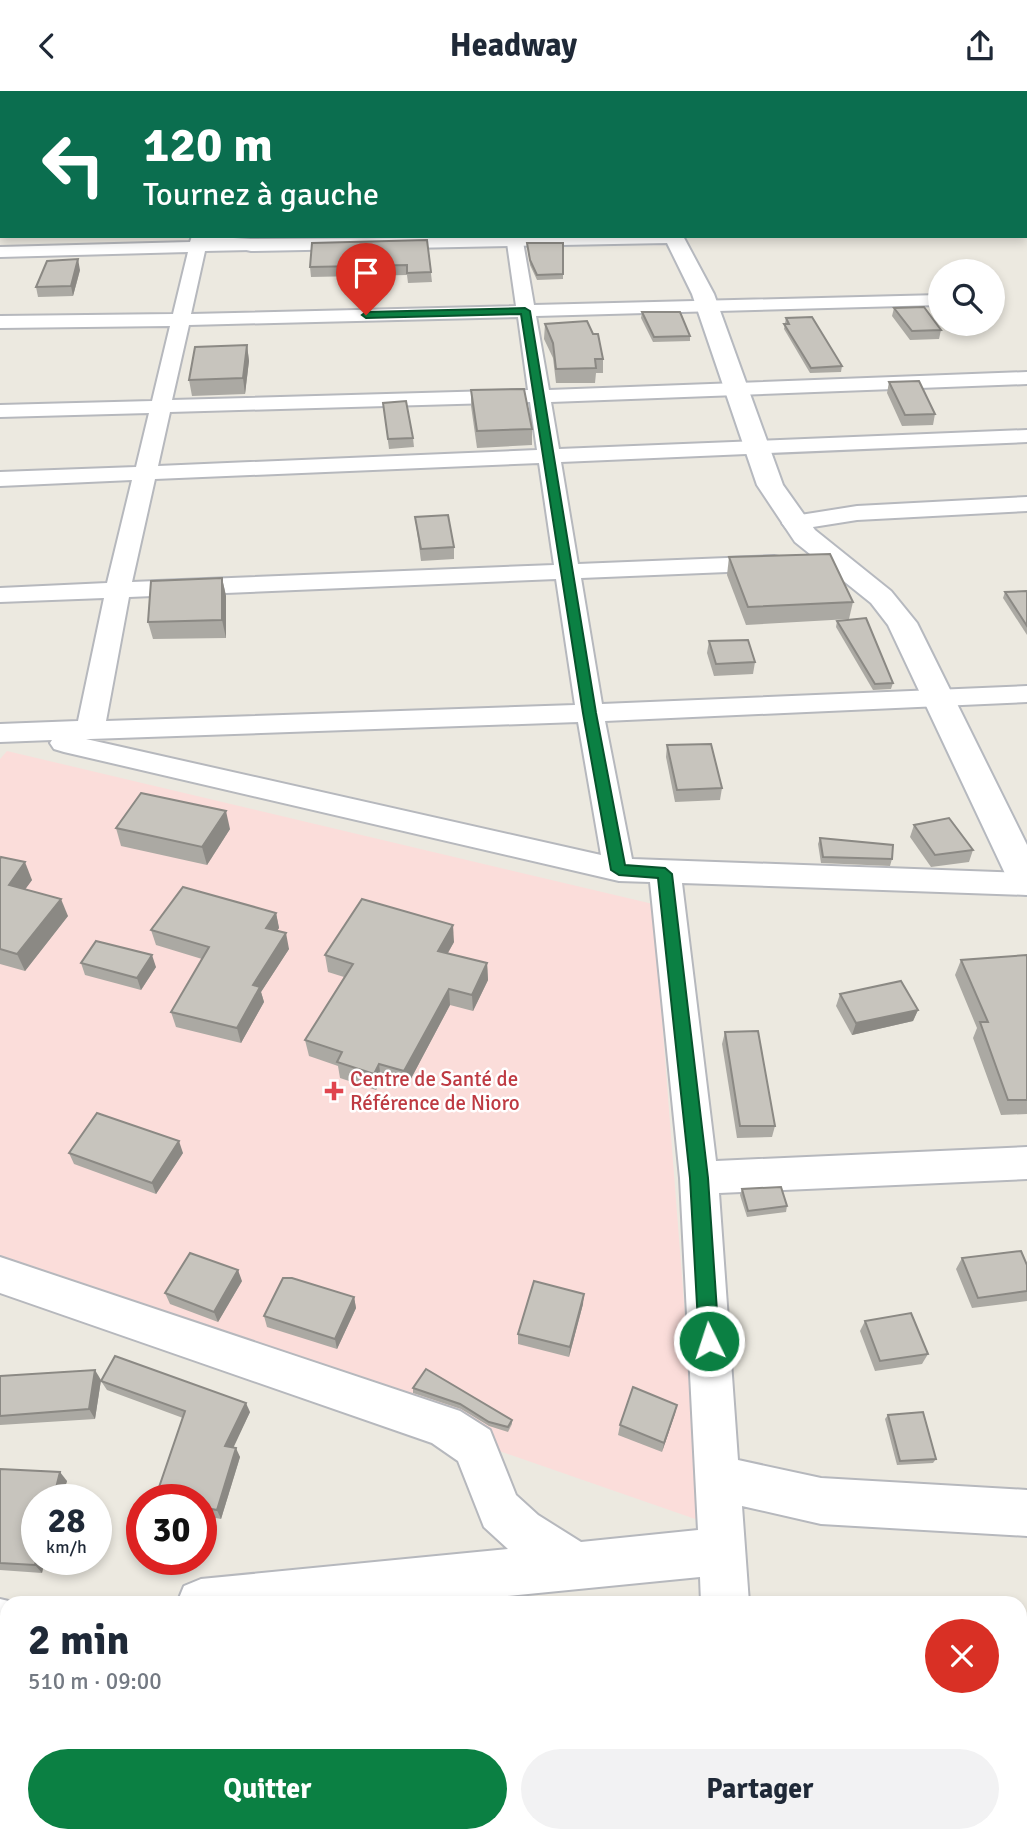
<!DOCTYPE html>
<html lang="fr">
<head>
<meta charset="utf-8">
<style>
	body { margin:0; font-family:Signika,sans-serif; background:#f2f2f3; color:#1f2937; height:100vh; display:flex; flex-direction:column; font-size:26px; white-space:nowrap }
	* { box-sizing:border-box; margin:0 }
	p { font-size:23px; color:#747a83 }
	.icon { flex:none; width:38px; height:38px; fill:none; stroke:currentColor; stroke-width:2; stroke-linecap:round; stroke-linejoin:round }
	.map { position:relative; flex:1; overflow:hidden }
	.details { position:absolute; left:0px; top:1505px; width:1027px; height:247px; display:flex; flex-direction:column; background:#fff; border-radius:21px 21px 0 0; box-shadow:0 4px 10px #0003 }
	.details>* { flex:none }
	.hud { position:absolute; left:0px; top:0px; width:1027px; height:147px; box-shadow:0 4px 10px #0003; background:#0b6e4f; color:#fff; overflow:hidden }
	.buttons { position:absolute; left:928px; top:168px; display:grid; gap:14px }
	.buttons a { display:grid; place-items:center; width:77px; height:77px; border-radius:50%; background:#fff; box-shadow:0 4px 10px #0003; font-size:35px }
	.speed { position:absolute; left:21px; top:1393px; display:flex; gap:14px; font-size:35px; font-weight:700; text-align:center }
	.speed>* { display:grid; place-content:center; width:91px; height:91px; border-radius:50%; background:#fff; box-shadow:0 4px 10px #0003; line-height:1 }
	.speed small { font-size:18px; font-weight:400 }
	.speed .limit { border:10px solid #d22; background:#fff; color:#111 }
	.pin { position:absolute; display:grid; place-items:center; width:60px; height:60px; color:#fff; margin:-72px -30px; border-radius:50% 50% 50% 0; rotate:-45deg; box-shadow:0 0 7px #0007 }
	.pin .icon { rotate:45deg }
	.me { position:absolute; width:77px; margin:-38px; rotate:356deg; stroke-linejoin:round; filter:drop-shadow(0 0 5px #0008) }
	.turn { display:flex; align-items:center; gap:24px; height:147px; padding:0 28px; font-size:32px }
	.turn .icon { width:91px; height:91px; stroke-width:2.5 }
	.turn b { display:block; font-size:49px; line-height:60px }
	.round { display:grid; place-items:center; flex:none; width:74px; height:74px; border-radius:37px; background:#f2f2f3 }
	.overview { display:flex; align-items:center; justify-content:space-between; height:119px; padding:0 28px }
	h1 { font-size:42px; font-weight:700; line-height:52px }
	.primary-button { display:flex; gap:14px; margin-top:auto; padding:14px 28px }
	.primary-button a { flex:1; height:80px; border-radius:42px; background:#0b8043; color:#fff; font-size:28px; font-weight:700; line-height:80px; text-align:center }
	.primary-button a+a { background:#f2f2f3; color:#1f2937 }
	header { display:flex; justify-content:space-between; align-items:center; height:91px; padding:0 28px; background:#fff; font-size:32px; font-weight:700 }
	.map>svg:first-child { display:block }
	.medical { fill:#fbddda }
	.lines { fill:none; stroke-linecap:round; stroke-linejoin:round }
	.street-casing { stroke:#b6b8bd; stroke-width:4 }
	.secondary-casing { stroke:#b6b9bf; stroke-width:4 }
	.street { fill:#fff; fill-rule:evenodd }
	.secondary { fill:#fff; fill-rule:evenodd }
	.wall { fill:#aba9a3 }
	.shaded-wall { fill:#8b8984 }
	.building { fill:#c7c4bd; stroke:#8b8984; stroke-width:2 }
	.route { fill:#0b8043; stroke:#07532c; stroke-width:2 }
	.health-dot { fill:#e0444e; stroke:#fff; stroke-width:2.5 }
	.labels { text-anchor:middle; stroke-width:5; stroke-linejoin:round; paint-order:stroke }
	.health-label { font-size:21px; fill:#be3a42; stroke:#fff; text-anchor:start }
</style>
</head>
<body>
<header><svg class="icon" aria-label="back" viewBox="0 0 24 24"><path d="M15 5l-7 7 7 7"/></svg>Headway<svg class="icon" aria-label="share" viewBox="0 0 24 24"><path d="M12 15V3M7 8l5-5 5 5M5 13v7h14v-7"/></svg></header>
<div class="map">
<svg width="1027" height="1751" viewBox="0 0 1027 1751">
	<rect width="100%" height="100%" fill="#ece9e0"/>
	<path class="medical" d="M7,660l646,153 48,617 -701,-243v-519z"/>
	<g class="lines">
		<defs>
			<g id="street">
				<path d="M17,0h14l-15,2z"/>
				<path d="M0,35h2l-2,11z"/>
				<rect x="0" y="100" width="2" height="10"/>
				<path d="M192,145h16l-1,5 44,-1 9,5 -9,5 -46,1 -14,63 325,-8 -10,-70h16l12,69 406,-10v10l-404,11 13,74 478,-18v12l-476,18 8,47 468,-19v12l-466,20 17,102 196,-8 9,2 3,5 -3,5 -9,2 -193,8 21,126 425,-18v16l-422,19 27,138 395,14v22l-345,-12 34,278 311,-14v32l-308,14 19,267 83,18 206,12v46l-206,-12 -79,-18 7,97h-48l-1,-26 -263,26h-260l7,-17 17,-7 307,-30 -24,-22 -26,-66 -26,-18 -432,-150v-36l460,154 30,19 26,65 22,20 43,27 117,-12 -18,-352 -30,-296 -31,-1 -555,-129 -10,-3 -4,-6 2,-3 -52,2v-18l78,-3 26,-123 -104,4v-14l107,-5 25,-103 -132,6v-14l136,-5 13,-54 -149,4v-12l152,-4 18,-75 -170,2v-12l173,-2 15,-62 -188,5v-10l190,-5zM518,226l10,73 -356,10 17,-75zM530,311l7,48 -379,16 12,-54zM539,372l15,102 -422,17 23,-103zM556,488l19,126 -469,16 23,-124zM578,631l23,133 -515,-116h4z"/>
				<path d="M1027,406v14l-170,9 -63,10 -8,-2 -4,-5 4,-5 8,-2 63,-10z"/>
				<path d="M0,1508l17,4h-10v44h-7z"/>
				<path d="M708,1745h52l1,6h-52z"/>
			</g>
			<g id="secondary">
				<rect x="238" y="0" width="16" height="2"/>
				<path d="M198,145l53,3 432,-3 31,58 69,191 32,45 76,61 26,32 110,222v50l-13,-4 -5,-9 -121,-257 -17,-22 -76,-61 -38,-57 -65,-191 -25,-51 -416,8 -50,-11z"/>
			</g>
		</defs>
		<use href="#street" class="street-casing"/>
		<use href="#secondary" class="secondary-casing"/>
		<use href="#street" class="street"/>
		<use href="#secondary" class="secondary"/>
	</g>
	<g class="wall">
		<path d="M0,0h12l-1,2h-9v1h-2z"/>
		<path d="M427,149l5,42 -24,1 -1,-8 -96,2 -1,-10z"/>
		<path d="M527,152h36v36l-26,1 -7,-15z"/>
		<path d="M80,179l-7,26 -35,1 -2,-10z"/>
		<path d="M894,217l47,22 -2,9 -29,1 -18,-24z"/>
		<path d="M642,221l48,24v5l-37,1 -12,-24z"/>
		<path d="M786,227l56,48 -1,6 -31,1 -26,-44z"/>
		<path d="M545,233l58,35v14h-7l-1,10h-39l-3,-25 -9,-19z"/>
		<path d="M247,254l2,16 -4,33 -53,2 -3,-16z"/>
		<path d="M889,291l46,32 -2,11 -31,1 -15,-33z"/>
		<path d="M471,299l61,39v16l-55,3 -6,-42z"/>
		<path d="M383,312l30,35 1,9 -25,2z"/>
		<path d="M415,426l39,30v12l-33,2z"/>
		<path d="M729,466l124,45 -4,17 -103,6 -19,-50z"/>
		<path d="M222,487l4,18v42l-73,1 -5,-17z"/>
		<path d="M1027,500v44l-24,-37 2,-6z"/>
		<path d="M837,530l56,62 -2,6 -18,1 -37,-63z"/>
		<path d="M709,550l46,21 -2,12 -39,2 -7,-23z"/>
		<path d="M667,654l55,43 -2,12 -45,2 -9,-45z"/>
		<path d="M914,734l59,25 -4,12 -38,5 -21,-30z"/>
		<path d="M116,737l114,1 -23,36 -86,-19z"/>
		<path d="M820,747l72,21 -2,7 -69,-3 -3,-19z"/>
		<path d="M0,768l32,21 -7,9 43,27 -43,55 -25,-7z"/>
		<path d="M276,822l3,15 -2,3 12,18 -28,43 3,10 -23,41 -65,-16 -5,-15 31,-53 -46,-14 -5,-15z"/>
		<path d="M454,851l-6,11 39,10 1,17 -15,31 -23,-6 -44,83 -25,-8 -5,10 -36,-12 -2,-12 -29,-10 -4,-16 39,-63 -16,-5 -3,-17z"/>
		<path d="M1027,864v159l-26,1 -28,-77 4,-10 -22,-53 6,-15z"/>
		<path d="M81,872l75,4 -15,23 -56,-15z"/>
		<path d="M840,903l78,16 -5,11 -61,14 -16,-29z"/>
		<path d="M725,941l50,94 -3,11 -35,1 -15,-94z"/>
		<path d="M69,1062h114l-27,41 -82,-30z"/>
		<path d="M742,1098l45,17 -1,6 -39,5 -7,-22z"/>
		<path d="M962,1167l65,7v36l-55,7 -16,-39z"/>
		<path d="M242,1190l-24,41 -48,-18 -5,-11z"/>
		<path d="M354,1206l2,11 -19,41 -70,-22 -3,-11z"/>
		<path d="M583,1213l-14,53 -51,-13v-10z"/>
		<path d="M865,1230l63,33 -6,10 -47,7 -15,-40z"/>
		<path d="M0,1285l101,4 -6,39 -95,6z"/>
		<path d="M101,1290l149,31 -17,35 7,10 -19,62 -20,-4v-15h-46l28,-82 -76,-28z"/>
		<path d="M413,1297l99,32v4l-4,8 -19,-6 -28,-17 -48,-16z"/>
		<path d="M677,1314l-15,47 -44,-17 2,-10z"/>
		<path d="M888,1324l48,44 -3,4 -36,2 -12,-46z"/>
		<path d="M0,1378l67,12 -6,19h-24v59h8l-3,14 -42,-3z"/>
	</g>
	<g class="shaded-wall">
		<path d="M78,168l2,11 -7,26 -2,-10z"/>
		<path d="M247,254l2,16 -4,33 -2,-16z"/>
		<path d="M222,487l4,18v42l-4,-18z"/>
		<path d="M226,720l4,18 -23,36 -5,-18z"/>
		<path d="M25,771l7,18 -16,22 -7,-17z"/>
		<path d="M61,808l7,17 -43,55 -8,-17z"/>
		<path d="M276,822l3,15 -10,15 -3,-15z"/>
		<path d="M453,834l1,17 -15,26 -1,-17z"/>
		<path d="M286,842l3,16 -28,43 3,10 -23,41 -4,-15 16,-43z"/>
		<path d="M152,864l4,12 -15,23 -4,-12z"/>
		<path d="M487,872l1,17 -15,31 -1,-16z"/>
		<path d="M449,898l1,16 -44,83 -2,-17z"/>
		<path d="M918,919l-5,11 -61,14 4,-12z"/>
		<path d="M379,973l2,16 -5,10 -2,-16z"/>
		<path d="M179,1050l4,12 -27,41 -4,-11z"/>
		<path d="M238,1179l4,11 -24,41 -4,-10z"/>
		<path d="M584,1203l-1,10 -14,53 1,-10z"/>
		<path d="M354,1206l2,11 -19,41 -2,-10z"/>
		<path d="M95,1279l6,10 -6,39 -6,-10z"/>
		<path d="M246,1312l4,9 -20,43 -5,-9z"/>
		<path d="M677,1314l-2,9 -13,38 2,-9z"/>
		<path d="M236,1357l4,9 -19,62 -4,-9z"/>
		<path d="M60,1381l7,9 -6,19h-8z"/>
		<path d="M37,1466v2h8l-3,14 -7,-8z"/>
	</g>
	<g class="building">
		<path d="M107,0h33v2h-34z"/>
		<path d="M427,149l4,32 -24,1v-8l-97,2 2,-24z"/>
		<path d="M527,152h36v31l-26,1 -7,-15z"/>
		<path d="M78,168l-7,27 -35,1 11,-26z"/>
		<path d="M924,216l17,23 -29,1 -18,-23z"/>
		<path d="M642,221h38l10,24 -36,1z"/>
		<path d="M812,226l30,49 -31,2 -27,-44h5l-3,-6z"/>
		<path d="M587,230l6,13h5l5,25h-8l1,9 -40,1 -3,-26 -8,-19z"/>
		<path d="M247,254l-4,33 -54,2 6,-33z"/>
		<path d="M919,290l16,33 -30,1 -16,-33z"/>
		<path d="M524,298l8,40 -55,2 -6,-41z"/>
		<path d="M406,310l7,37 -25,1 -5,-36z"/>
		<path d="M448,424l6,32 -33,2 -6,-32z"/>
		<path d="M830,463l23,48 -105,5 -19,-50z"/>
		<path d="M222,487v42l-74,2 3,-41z"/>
		<path d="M1027,500v35l-22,-34z"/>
		<path d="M866,527l27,65 -18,1 -38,-63z"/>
		<path d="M748,549l7,22 -39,2 -7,-23z"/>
		<path d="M711,653l11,44 -45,2 -10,-45z"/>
		<path d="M141,702l85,18 -24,36 -86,-19z"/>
		<path d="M949,727l24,32 -38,5 -21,-30z"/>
		<path d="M820,747l73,7 -1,14 -69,-2z"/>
		<path d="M1,766l24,5 -16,23 52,14 -44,55 -17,-5v-90z"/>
		<path d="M183,796l93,26 -10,15 20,5 -33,52 7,2 -23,41 -66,-16 38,-65 -58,-17z"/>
		<path d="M362,808l91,26 -15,26 49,12 -15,32 -23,-6 -45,82 -25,-7 -5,10 -37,-12 5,-10 -37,-12 48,-76 -28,-9z"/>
		<path d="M96,850l56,14 -15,23 -56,-15z"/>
		<path d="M1027,864v145h-19l-28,-78h8l-27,-62z"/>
		<path d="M901,890l17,29 -62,13 -16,-29z"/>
		<path d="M758,940l17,95h-35l-15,-94z"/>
		<path d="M97,1022l82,28 -27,42 -83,-30z"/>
		<path d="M781,1096l6,19 -39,5 -6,-22z"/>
		<path d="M1021,1160l6,14v26l-49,7 -16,-40z"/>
		<path d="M190,1162l48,17 -24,42 -49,-19z"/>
		<path d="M283,1187h9l62,19 -19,42 -71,-23z"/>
		<path d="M534,1190l50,13 -14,53 -52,-13z"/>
		<path d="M911,1222l17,41 -48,7 -15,-40z"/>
		<path d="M115,1265l131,47 -21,43 11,2 -19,62 -16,-3v-7l-46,-1 30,-88 -84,-30z"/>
		<path d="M426,1278l86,51 -4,7 -19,-5 -29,-18 -47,-16z"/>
		<path d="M95,1279l-6,39 -89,7v-40z"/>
		<path d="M633,1296l44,18 -13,38 -44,-18z"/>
		<path d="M923,1321l13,47 -36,2 -12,-46z"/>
		<path d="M0,1378l60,3 -7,28h-16v57l-2,8 -35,-2z"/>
		<rect x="334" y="1745" width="111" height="6"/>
	</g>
	<path class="route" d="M525,217l5,3 66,402 29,152 40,3 7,6 36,304 11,163 -2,7 -8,3 -7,-3 -3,-7 -9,-163 -32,-300 -39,-3 -8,-5 -28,-157 -62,-399 -155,4 -4,-3 4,-3z"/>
	<path class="health-dot" d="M330.5 989.5h7v7h7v7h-7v7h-7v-7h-7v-7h7z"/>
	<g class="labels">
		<g class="health-label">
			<text x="350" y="995">Centre de Santé de<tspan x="350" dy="24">Référence de Nioro</tspan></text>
		</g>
	</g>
</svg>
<div class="buttons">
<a><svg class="icon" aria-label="search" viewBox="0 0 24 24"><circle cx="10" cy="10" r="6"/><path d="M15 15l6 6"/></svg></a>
</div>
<div class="speed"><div>28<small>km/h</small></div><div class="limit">30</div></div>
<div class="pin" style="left:366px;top:224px;background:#d93025"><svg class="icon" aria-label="arrive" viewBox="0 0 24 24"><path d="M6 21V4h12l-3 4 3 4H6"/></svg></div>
<svg class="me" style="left:709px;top:1250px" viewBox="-20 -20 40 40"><circle r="17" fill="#0b8043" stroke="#fff" stroke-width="3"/><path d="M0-11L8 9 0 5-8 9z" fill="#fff"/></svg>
<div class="hud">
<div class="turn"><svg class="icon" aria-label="left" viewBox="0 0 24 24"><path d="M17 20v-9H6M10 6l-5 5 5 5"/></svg><div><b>120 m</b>Tournez à gauche</div></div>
</div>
<section class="details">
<div class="overview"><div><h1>2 min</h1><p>510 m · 09:00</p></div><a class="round" style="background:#d93025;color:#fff"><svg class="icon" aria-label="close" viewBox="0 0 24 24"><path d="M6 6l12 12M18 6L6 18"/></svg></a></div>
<div class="primary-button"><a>Quitter</a><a>Partager</a></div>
</section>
</div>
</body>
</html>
